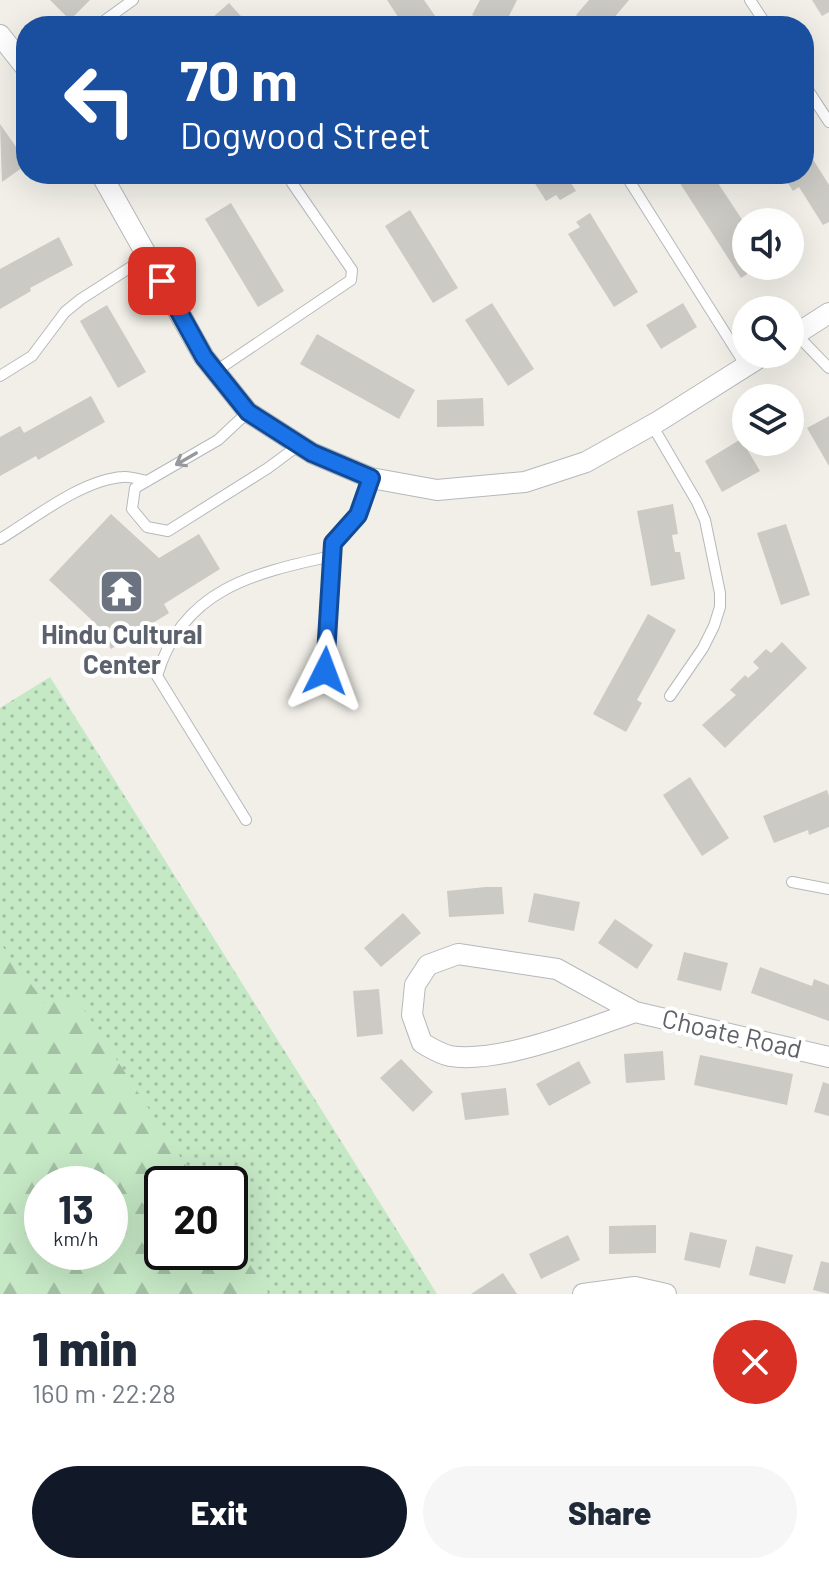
<!DOCTYPE html>
<html lang="en">
<head>
<meta charset="utf-8">
<style>
	body { margin:0; font-family:Barlow,sans-serif; background:#f6f6f7; color:#1f2937; height:100vh; display:flex; flex-direction:column; font-size:30px; white-space:nowrap }
	* { box-sizing:border-box; margin:0 }
	p { font-size:26px; color:#747a83 }
	.icon { flex:none; width:44px; height:44px; fill:none; stroke:currentColor; stroke-width:2; stroke-linecap:round; stroke-linejoin:round }
	.map { position:relative; height:1294px; overflow:hidden }
	.sheet { display:flex; flex-direction:column; background:#fff; flex:1 }
	.sheet>* { flex:none }
	.guide { position:absolute; left:16px; top:16px; width:798px; height:168px; border-radius:32px; box-shadow:0 8px 32px #0002; background:#1a4fa0; color:#fff; overflow:hidden }
	.controls { position:absolute; left:732px; top:208px; display:grid; gap:16px }
	.controls a { display:grid; place-items:center; width:72px; height:72px; border-radius:50%; background:#fff; box-shadow:0 8px 32px #0002; font-size:40px }
	.speed { position:absolute; left:24px; top:1166px; display:flex; gap:16px; font-size:40px; font-weight:700; text-align:center }
	.speed>* { display:grid; place-content:center; width:104px; height:104px; border-radius:50%; background:#fff; box-shadow:0 8px 32px #0002; line-height:1 }
	.speed small { font-size:20px; font-weight:400 }
	.speed .limit { border:4px solid #111; border-radius:12px; background:#fff; color:#111 }
	.pin { position:absolute; display:grid; place-items:center; width:68px; height:68px; color:#fff; margin:-34px; border-radius:16px; box-shadow:0 4px 12px #0006 }
	.me { position:absolute; width:88px; margin:-44px; rotate:3deg; stroke-linejoin:round; filter:drop-shadow(0 0 6px #0008) }
	.turn { display:flex; align-items:center; gap:28px; height:168px; padding:0 32px; font-size:36px }
	.turn .icon { width:104px; height:104px; stroke-width:2.5 }
	.turn b { display:block; font-size:56px; line-height:68px }
	.round { display:grid; place-items:center; flex:none; width:84px; height:84px; border-radius:42px; background:#f6f6f7 }
	.summary { display:flex; align-items:center; justify-content:space-between; height:136px; padding:0 32px }
	h1 { font-size:48px; font-weight:800; line-height:60px }
	.action { display:flex; gap:16px; margin-top:auto; padding:16px 32px }
	.action a { flex:1; height:92px; border-radius:48px; background:#111827; color:#fff; font-size:32px; font-weight:800; line-height:92px; text-align:center }
	.action a+a { background:#f6f6f7; color:#1f2937 }
	.map>svg:first-child { display:block }
	.green { fill:url(#green-dots); fill-rule:evenodd }
	.forest { fill:url(#forest-firs); fill-rule:evenodd }
	.building { fill:#cccac5 }
	.lines { fill:none; stroke-linecap:round; stroke-linejoin:round }
	.service-casing { stroke:#b5b8bc; stroke-width:12 }
	.minor-casing { stroke:#b5b8bc; stroke-width:22 }
	.service { stroke:#fff; stroke-width:10 }
	.minor { stroke:#fff; stroke-width:20 }
	.oneway { stroke:#979a9d }
	.route-casing { stroke:#114b97; stroke-width:20 }
	.route { stroke:#1a73e8; stroke-width:14 }
	.labels { text-anchor:middle; stroke-width:8; stroke-linejoin:round; paint-order:stroke }
	.worship-label { font-size:26px; font-weight:bold; fill:#5b616d; stroke:#fff }
	.street-label { font-size:26px; fill:#5f6368; stroke:#fff }
</style>
</head>
<body>
<div class="map">
<svg width="829" height="1294" viewBox="0 0 829 1294">
	<defs>
		<pattern id="green-dots" width="8" height="8" patternUnits="userSpaceOnUse" patternTransform="scale(2)"><rect width="8" height="8" fill="#c5e8c5"/><path d="M2 2h.1M6 6h.1" fill="none" stroke="#a3c0a4" stroke-width="1.8" stroke-linecap="round"/></pattern>
		<pattern id="forest-firs" width="22" height="20" patternUnits="userSpaceOnUse" patternTransform="scale(2)"><rect width="22" height="20" fill="#c5e8c5"/><path d="M5 1l3.5 6h-7zM16 11l3.5 6h-7z" fill="#a3c0a4"/></pattern>
	</defs>
	<rect width="100%" height="100%" fill="#f1efe8"/>
	<path class="green" d="M50,677l387,617h-437v-586zM42,1184h68v68h-68zM162,1184h68v68h-68z"/>
	<path class="forest" d="M0,943l45,60 30,-7 123,188h-36v68h68v-18l39,60h-269zM42,1184h68v68h-68z"/>
	<g class="building">
		<path d="M50,0h40l-20,20z"/>
		<path d="M387,0h37l18,26h-38z"/>
		<path d="M480,0h37l-13,26h-10l-22,-11z"/>
		<path d="M589,0h40l-22,26h-17l-14,-11z"/>
		<path d="M812,0h17v12l-7,4z"/>
		<path d="M229,3l21,23h-47z"/>
		<path d="M0,124l26,37v4l-24,17z"/>
		<path d="M804,145l25,40v37l-6,3 -24,-38 -6,4 -11,-17h22z"/>
		<path d="M529,174h36l11,17 -16,9 -4,-5 -10,6z"/>
		<path d="M674,174h38l31,47 -6,4 9,15v26h14l-19,12z"/>
		<path d="M231,203l53,88 -26,16 -53,-88z"/>
		<path d="M410,210l48,78 -25,15 -48,-77z"/>
		<path d="M590,213l48,79 -24,15 -46,-73 12,-7 -4,-5z"/>
		<path d="M59,237l14,28 -43,23 1,3 -31,18v-40z"/>
		<path d="M492,303l42,66 -26,17 -43,-66z"/>
		<path d="M683,303l14,24 -36,22 -15,-24z"/>
		<path d="M107,305l39,67 -28,16 -38,-67z"/>
		<path d="M317,334l98,56 -16,29 -99,-55z"/>
		<path d="M91,396l14,26 -67,38 -2,-4 -36,20v-39l20,-11 4,7z"/>
		<path d="M483,398l1,28 -47,1v-27z"/>
		<path d="M829,416v50l-22,-38z"/>
		<path d="M741,439l19,32 -38,21 -17,-31z"/>
		<path d="M673,504l5,30 -6,1 3,17h5l5,27 -34,7 -14,-75z"/>
		<path d="M111,514l48,44 40,-24 21,35 -56,35 5,9 -58,36 -14,-24 -48,-45z"/>
		<path d="M786,524l24,71 -29,10 -24,-72z"/>
		<path d="M648,614l28,16 -39,70 5,3 -16,29 -33,-18z"/>
		<path d="M782,642l25,26 -82,80 -23,-23 34,-30 -6,-5 15,-15 3,3 11,-10 -6,-6 13,-13 5,4z"/>
		<path d="M690,777l39,61 -27,18 -39,-61z"/>
		<path d="M827,790l2,6v31l-20,8 -1,-5 -34,13 -11,-27z"/>
		<path d="M485,887h17l2,27 -55,3 -2,-26z"/>
		<path d="M534,893l46,9 -6,29 -46,-9z"/>
		<path d="M403,913l18,20 -40,34 -17,-19z"/>
		<path d="M615,919l38,26 -16,24 -39,-26z"/>
		<path d="M684,952l44,11 -7,28 -44,-11z"/>
		<path d="M760,967l52,19 2,-7 15,6v36l-78,-28z"/>
		<path d="M379,989l4,45 -26,3 -4,-46z"/>
		<path d="M663,1051l2,29 -39,3 -2,-29z"/>
		<path d="M700,1055l93,19 -6,31 -93,-20z"/>
		<path d="M401,1059l32,33 -20,20 -33,-34z"/>
		<path d="M579,1061l12,22 -42,23 -13,-22z"/>
		<path d="M823,1082l6,2v32l-15,-4z"/>
		<path d="M506,1088l3,27 -44,5 -4,-27z"/>
		<path d="M656,1225v28l-47,1v-28z"/>
		<path d="M690,1232l37,8 -7,28 -36,-8z"/>
		<path d="M568,1235l12,25 -39,19 -12,-25z"/>
		<path d="M756,1246l37,9 -8,29 -36,-9z"/>
		<path d="M821,1261l8,2v31l-16,-4z"/>
		<path d="M503,1273l14,21h-46z"/>
	</g>
	<g class="lines">
		<defs>
			<g id="service">
				<path d="M750,0l17,26"/>
				<path d="M97,26l36,-26"/>
				<path d="M804,84l25,38"/>
				<path d="M625,174l121,192"/>
				<path d="M796,334l33,34"/>
				<path d="M216,371l135,-91 1,-10 -60,-87"/>
				<path d="M0,376l32,-20 33,-44 16,-13 67,-43"/>
				<path d="M248,412l-30,28 -83,48 -3,21 15,18 21,4 100,-63 31,-23"/>
				<path d="M652,425l45,77 8,18 15,73v14l-6,19 -11,22 -33,48"/>
				<path d="M0,539c35,-21 81,-59 123,-62 8,-1 17,3 24,4"/>
				<path d="M325,671l8,-128 25,-28 13,-37"/>
				<path d="M246,820l-89,-144c25,-87 97,-103 175,-120"/>
				<path d="M792,882l37,7"/>
			</g>
			<g id="minor">
				<path d="M0,35l26,33"/>
				<path d="M101,174l103,183 44,55 64,41 59,25 66,12 88,-8 61,-20 73,-41 106,-67"/>
				<path d="M790,338l39,-25"/>
				<path d="M635,1012c-49,17 -135,52 -185,44 -10,-2 -19,-8 -28,-13l-10,-28 3,-30 13,-20 30,-11 99,15 78,43 194,45"/>
				<path d="M583,1294l52,-7 31,7"/>
			</g>
		</defs>
		<use href="#service" class="service-casing"/>
		<use href="#minor" class="minor-casing"/>
		<use href="#service" class="service"/>
		<use href="#minor" class="minor"/>
	</g>
	<defs><path id="oneway-shaft" d="M-6 0H5M1.5-3L5.5 0L1.5 3" fill="none" stroke-width="1.6" stroke-linecap="round" stroke-linejoin="round" transform="scale(2)"/></defs>
	<use class="oneway" href="#oneway-shaft" transform="translate(186 459) rotate(150)"/>
	<g class="lines">
		<defs>
			<path id="route" d="M162,281l42,76 44,55 64,41 59,25 -13,37 -25,28 -8,128"/>
		</defs>
		<use href="#route" class="route-casing"/>
		<use href="#route" class="route"/>
	</g>
	<defs>
		<symbol id="temple-square" viewBox="-11 -11 22 22"><rect x="-9" y="-9" width="18" height="18" rx="4" fill="#6b7280" stroke="#fff"/><path d="M0-6L5-2H3V0L6.5 2.5H4V6H1.5V3h-3V6H-4V2.5H-6.5L-3 0V-2H-5Z" fill="#fff"/></symbol>
	</defs>
	<g fill-rule="evenodd">
		<use href="#temple-square" x="96" y="566" width="51" height="51"/>
	</g>
	<g class="labels">
		<g class="worship-label">
			<text x="122" y="644">Hindu Cultural<tspan x="122" dy="30">Center</tspan></text>
		</g>
		<g class="street-label">
			<text transform="translate(732 1034) rotate(13)" y="9">Choate Road</text>
		</g>
	</g>
</svg>
<div class="controls">
<a><svg class="icon" aria-label="sound" viewBox="0 0 24 24"><path d="M4 9h4l5-4v14l-5-4H4zM17 9q2 3 0 6"/></svg></a>
<a><svg class="icon" aria-label="search" viewBox="0 0 24 24"><circle cx="10" cy="10" r="6"/><path d="M15 15l6 6"/></svg></a>
<a><svg class="icon" aria-label="layers" viewBox="0 0 24 24"><path d="M12 4l9 5-9 5-9-5zM3 14l9 5 9-5"/></svg></a>
</div>
<div class="speed"><div>13<small>km/h</small></div><div class="limit">20</div></div>
<div class="pin" style="left:162px;top:281px;background:#d93025"><svg class="icon" aria-label="arrive" viewBox="0 0 24 24"><path d="M6 21V4h12l-3 4 3 4H6"/></svg></div>
<svg class="me" style="left:325px;top:671px" viewBox="-20 -20 40 40"><path d="M0-17L14 15 0 8-14 15z" fill="#1a73e8" stroke="#fff" stroke-width="4"/></svg>
<div class="guide">
<div class="turn"><svg class="icon" aria-label="left" viewBox="0 0 24 24"><path d="M17 20v-9H6M10 6l-5 5 5 5"/></svg><div><b>70 m</b>Dogwood Street</div></div>
</div>
</div>
<section class="sheet">
<div class="summary"><div><h1>1 min</h1><p>160 m · 22:28</p></div><a class="round" style="background:#d93025;color:#fff"><svg class="icon" aria-label="close" viewBox="0 0 24 24"><path d="M6 6l12 12M18 6L6 18"/></svg></a></div>
<div class="action"><a>Exit</a><a>Share</a></div>
</section>
</body>
</html>
